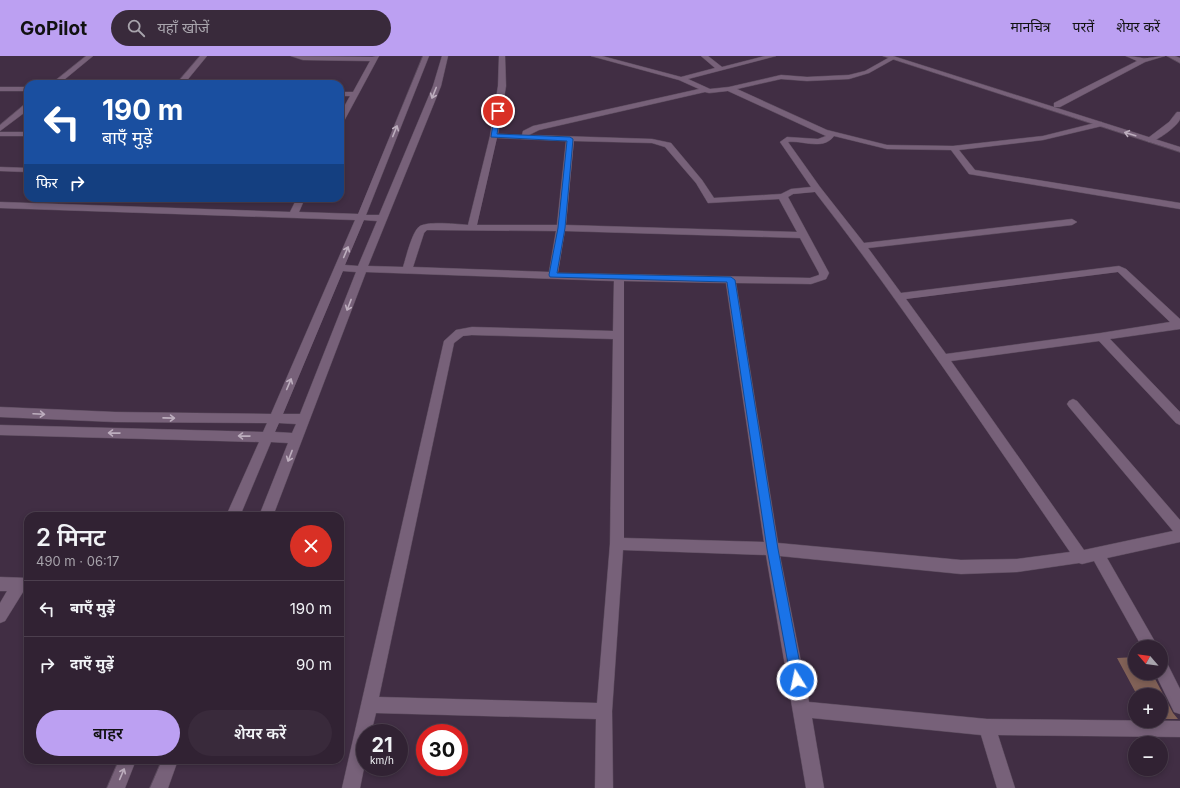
<!DOCTYPE html>
<html lang="hi">
<head>
<meta charset="utf-8">
<style>
	body { margin:0; font-family:Inter,"Noto Sans Devanagari",sans-serif; background:#392a3b; color:#f1f3f6; height:100vh; display:flex; flex-direction:column; font-size:15px; white-space:nowrap }
	* { box-sizing:border-box; margin:0 }
	p { font-size:13px; color:#a8a4ac }
	.icon { flex:none; width:22px; height:22px; fill:none; stroke:currentColor; stroke-width:2; stroke-linecap:round; stroke-linejoin:round }
	.map { position:relative; flex:1; overflow:hidden }
	.drawer { position:absolute; left:24px; top:456px; width:320px; height:252px; display:flex; flex-direction:column; background:#312233; border-radius:12px; box-shadow:0 2px 6px #0003,0 0 0 1px #4c3f4e }
	.drawer>* { flex:none }
	.top-card { position:absolute; left:24px; top:24px; width:320px; height:122px; border-radius:12px; box-shadow:0 2px 6px #0003,0 0 0 1px #4c3f4e; background:#1a4fa0; color:#fff; overflow:hidden }
	.needle { width:26px; rotate:298deg }
	.fabs { position:absolute; left:1128px; top:584px; display:grid; gap:8px }
	.fabs a { display:grid; place-items:center; width:40px; height:40px; border-radius:50%; background:#312233; box-shadow:0 2px 6px #0003,0 0 0 1px #4c3f4e; font-size:20px }
	.speed { position:absolute; left:356px; top:668px; display:flex; gap:8px; font-size:20px; font-weight:700; text-align:center }
	.speed>* { display:grid; place-content:center; width:52px; height:52px; border-radius:50%; background:#312233; box-shadow:0 2px 6px #0003,0 0 0 1px #4c3f4e; line-height:1 }
	.speed small { font-size:10px; font-weight:400 }
	.speed .limit { border:6px solid #d22; background:#fff; color:#111 }
	.pin { position:absolute; display:grid; place-items:center; width:34px; height:34px; color:#fff; margin:-17px; border:2px solid #fff; border-radius:50%; box-shadow:0 1px 4px #0007 }
	.me { position:absolute; width:44px; margin:-22px; rotate:350deg; stroke-linejoin:round; filter:drop-shadow(0 0 3px #0008) }
	.turn { display:flex; align-items:center; gap:14px; height:84px; padding:0 12px; font-size:18px }
	.turn .icon { width:52px; height:52px; stroke-width:2.5 }
	.turn b { display:block; font-size:28px; line-height:34px }
	.then { display:flex; align-items:center; height:38px; padding:0 12px; background:#0003; gap:8px; font-size:15px }
	.round { display:grid; place-items:center; flex:none; width:42px; height:42px; border-radius:21px; background:#392a3b }
	.head { display:flex; align-items:center; justify-content:space-between; height:68px; padding:0 12px }
	h1 { font-size:24px; font-weight:600; line-height:30px }
	.action { display:flex; gap:8px; margin-top:auto; padding:8px 12px }
	.action a { flex:1; height:46px; border-radius:24px; background:#bca0f2; color:#111; font-size:16px; font-weight:600; line-height:46px; text-align:center }
	.action a+a { background:#392a3b; color:#f1f3f6 }
	ul { padding:0; list-style:none }
	li { display:flex; align-items:center; gap:12px; height:56px; padding:0 12px; border-top:1px solid #4c3f4e }
	li div { flex:1 }
	li b { display:block; font-size:15px }
	li em { font-style:normal }
	header { display:flex; align-items:center; gap:24px; box-sizing:border-box; height:56px; padding:0 20px; background:#bca0f2; color:#111 }
	header strong { font-size:19px }
	nav { display:flex; gap:22px; margin-inline-start:auto; font-size:14px }
	.search { width:280px; height:36px; background:#392a3b; display:flex; align-items:center; gap:10px; box-sizing:border-box; padding:0 14px; border-radius:22px; color:#a8a4ac; font-size:15px }
	.map>svg:first-child { display:block }
	.building { fill:#816157 }
	.lines { fill:none; stroke-linecap:round; stroke-linejoin:round }
	.street-casing { stroke:#5a4a5c; stroke-width:1 }
	.secondary-casing { stroke:#5a4a5c; stroke-width:1 }
	.street { fill:#776179; fill-rule:evenodd }
	.secondary { fill:#776179; fill-rule:evenodd }
	.oneway { stroke:#bdaebe }
	.route { fill:#1a73e8; stroke:#114b97 }
</style>
</head>
<body>
<header>
<strong>GoPilot</strong>
<div class="search"><svg class="icon" aria-label="search" viewBox="0 0 24 24"><circle cx="10" cy="10" r="6"/><path d="M15 15l6 6"/></svg>यहाँ खोजें</div>
<nav><a>मानचित्र</a><a>परतें</a><a>शेयर करें</a></nav>
</header>
<div class="map">
<svg width="1180" height="732" viewBox="0 0 1180 732">
	<rect width="100%" height="100%" fill="#412e44"/>
	<path class="building" d="M1135,601v16h17l21,40 5,6h-17v-24h-24l-20,-37z"/>
	<g class="lines">
		<defs>
			<g id="street">
				<path d="M86,0h7l-34,28h-8z"/>
				<path d="M200,0h7l-23,28h-8z"/>
				<path d="M291,0l81,1 7,-1 -35,65 -4,2v-9l10,-18h-10v-4h13l17,-31 -67,-1z"/>
				<path d="M423,0h6l-63,159h13l54,-129 9,-30h6l-7,30 -73,180 35,1c3,-9 9,-36 17,-41 9,-5 37,-2 48,-1l22,-89 8,-50 1,-30h6l1,30 -8,48 24,1 1,-4 10,-5 166,-37 -20,-9 -88,-24h11l79,21 34,-9 -14,-12h7l14,11 43,-11h11l-88,23 22,10 19,-2 52,-12 26,2 42,-2 16,-4 25,-14h4v2l-25,14 -20,6 -42,2 -26,-2 -44,10 90,41 60,15 66,1 90,-10 56,-14h3v4l-59,14 -84,10 16,20 205,33v6l-211,-35 -18,-24 -64,-1 -53,-13c-11,15 -31,4 -46,6l32,45 44,56 208,-24 5,3 -5,3 -204,23 33,45 218,-27 7,3 54,50v10l-70,10 70,73v13l-4,-2 -77,-82 -148,20 133,189 89,-19 -104,-124 -2,-3 2,-3 4,-2 4,2 103,119v22l-73,16 51,89h-16l-48,-86 -12,3 -3,-1 -62,9 -56,2 -181,-18 29,146 178,17 193,2v16l-182,-2 17,53h-18l-16,-53 -169,-17 12,70h-18l-40,-233 -143,-5 -11,161 1,77h-18l1,-69 -220,-6 -5,20h-6v30l-5,25h-18l102,-447 12,-11 16,-3 141,4 1,-50 -248,-9 -93,244h-14l29,-73 -17,-1 -31,74h-14l33,-74 -259,-7v-10l263,7 4,-9 -152,-1 -115,-5v-10l115,5 156,2 84,-194 -355,-12v-6l290,10 7,-14h8l-6,14 59,2zM728,35l98,45 -8,3 -31,-2 -7,5 31,45 -20,2 -10,5 -67,4 -12,-18 -31,-37 -19,-4 -123,-4 10,-5 166,-38 4,1zM497,82l69,3 -9,84h-80zM574,85l78,2 13,4 31,36 12,20 71,-4 18,33 -231,-7zM815,136c90,116 171,238 255,360l-53,7 -56,1 -183,-17 -42,-260 75,1 15,-5 3,-6 -41,-76 5,-3zM364,164l13,1 -19,45 -13,-1zM427,174h2l127,1 -7,41 -136,-5 11,-34zM565,175l235,7 19,35v2l-9,3 -252,-5zM343,215l13,1 -56,142h-17zM1118,216l52,50 -69,11 -155,21 -40,-55zM624,225l102,2 38,259 -140,-4zM472,279l141,4 -3,205 -13,159 -218,-6 75,-354 9,-7zM279,367l17,1 -4,9 -17,-1z"/>
				<path d="M1126,0c6,0 10,1 16,2 6,1 17,-2 23,-2l-20,6 -85,45h-6v-4l83,-42z"/>
				<path d="M1167,0h8l5,2v5z"/>
				<rect x="0" y="31" width="28" height="4"/>
				<path d="M25,48h3v6l-28,21v-6z"/>
				<path d="M1177,56h3c0,2 0,4 0,7 -2,7 -25,24 -32,23v-4l21,-16z"/>
				<rect x="0" y="76" width="28" height="4"/>
				<path d="M0,111l28,1v4l-28,-1z"/>
				<path d="M0,521l28,1v14h-5l-18,29 -5,2v-20l7,-12h-7z"/>
				<path d="M1161,605l6,2 13,26v25l-6,-2 -19,-39h6z"/>
				<path d="M119,704h17l-11,28h-18z"/>
				<path d="M162,704h16l-10,28h-18z"/>
			</g>
			<path id="secondary" d="M883,0h10l287,91v5z"/>
		</defs>
		<use href="#street" class="street-casing"/>
		<use href="#secondary" class="secondary-casing"/>
		<use href="#street" class="street"/>
		<use href="#secondary" class="secondary"/>
	</g>
	<defs><path id="oneway-shaft" d="M-6 0H5M1.5-3L5.5 0L1.5 3" fill="none" stroke-width="1.6" stroke-linecap="round" stroke-linejoin="round"/></defs>
	<g class="oneway">
		<use href="#oneway-shaft" transform="translate(434 37) rotate(112)"/>
		<use href="#oneway-shaft" transform="translate(395 75) rotate(-68)"/>
		<use href="#oneway-shaft" transform="translate(1130 78) rotate(-163)"/>
		<use href="#oneway-shaft" transform="translate(346 196) rotate(-67)"/>
		<use href="#oneway-shaft" transform="translate(349 249) rotate(111)"/>
		<use href="#oneway-shaft" transform="translate(289 328) rotate(-67)"/>
		<use href="#oneway-shaft" transform="translate(39 358) rotate(3)"/>
		<use href="#oneway-shaft" transform="translate(169 362) rotate(1)"/>
		<use href="#oneway-shaft" transform="translate(114 377) rotate(-179)"/>
		<use href="#oneway-shaft" transform="translate(244 380) rotate(-179)"/>
		<use href="#oneway-shaft" transform="translate(290 400) rotate(111)"/>
		<use href="#oneway-shaft" transform="translate(122 718) rotate(-67)"/>
	</g>
	<path class="route" d="M498,53l3,2 -4,23 73,3 3,2 -8,89 -8,45 174,4 4,3 43,269 25,131 -2,4 -4,2 -5,-2 -1,-4 -24,-131 -40,-267 -177,-5 -1,-2 9,-47 9,-87 -76,-4 4,-26z"/>
</svg>
<div class="fabs">
<a><svg class="needle" viewBox="-14 -14 28 28"><path d="M0-13l5 13h-10z" fill="#e53935"/><path d="M0 13l5-13h-10z" fill="#a8a4ac"/></svg></a>
<a>+</a>
<a>−</a>
</div>
<div class="speed"><div>21<small>km/h</small></div><div class="limit">30</div></div>
<div class="pin" style="left:498px;top:55px;background:#d93025"><svg class="icon" aria-label="arrive" viewBox="0 0 24 24"><path d="M6 21V4h12l-3 4 3 4H6"/></svg></div>
<svg class="me" style="left:797px;top:624px" viewBox="-20 -20 40 40"><circle r="17" fill="#1a73e8" stroke="#fff" stroke-width="3"/><path d="M0-11L8 9 0 5-8 9z" fill="#fff"/></svg>
<div class="top-card">
<div class="turn"><svg class="icon" aria-label="left" viewBox="0 0 24 24"><path d="M17 20v-9H6M10 6l-5 5 5 5"/></svg><div><b>190 m</b>बाएँ मुड़ें</div></div>
<div class="then">फिर<svg class="icon" aria-label="right" viewBox="0 0 24 24"><path d="M7 20v-9h11M14 6l5 5-5 5"/></svg></div>
</div>
<section class="drawer">
<div class="head"><div><h1>2 मिनट</h1><p>490 m · 06:17</p></div><a class="round" style="background:#d93025;color:#fff"><svg class="icon" aria-label="close" viewBox="0 0 24 24"><path d="M6 6l12 12M18 6L6 18"/></svg></a></div>
<ul>
<li><svg class="icon" aria-label="left" viewBox="0 0 24 24"><path d="M17 20v-9H6M10 6l-5 5 5 5"/></svg><div><b>बाएँ मुड़ें</b></div><em>190 m</em></li>
<li><svg class="icon" aria-label="right" viewBox="0 0 24 24"><path d="M7 20v-9h11M14 6l5 5-5 5"/></svg><div><b>दाएँ मुड़ें</b></div><em>90 m</em></li>
</ul>
<div class="action"><a>बाहर</a><a>शेयर करें</a></div>
</section>
</div>
</body>
</html>
